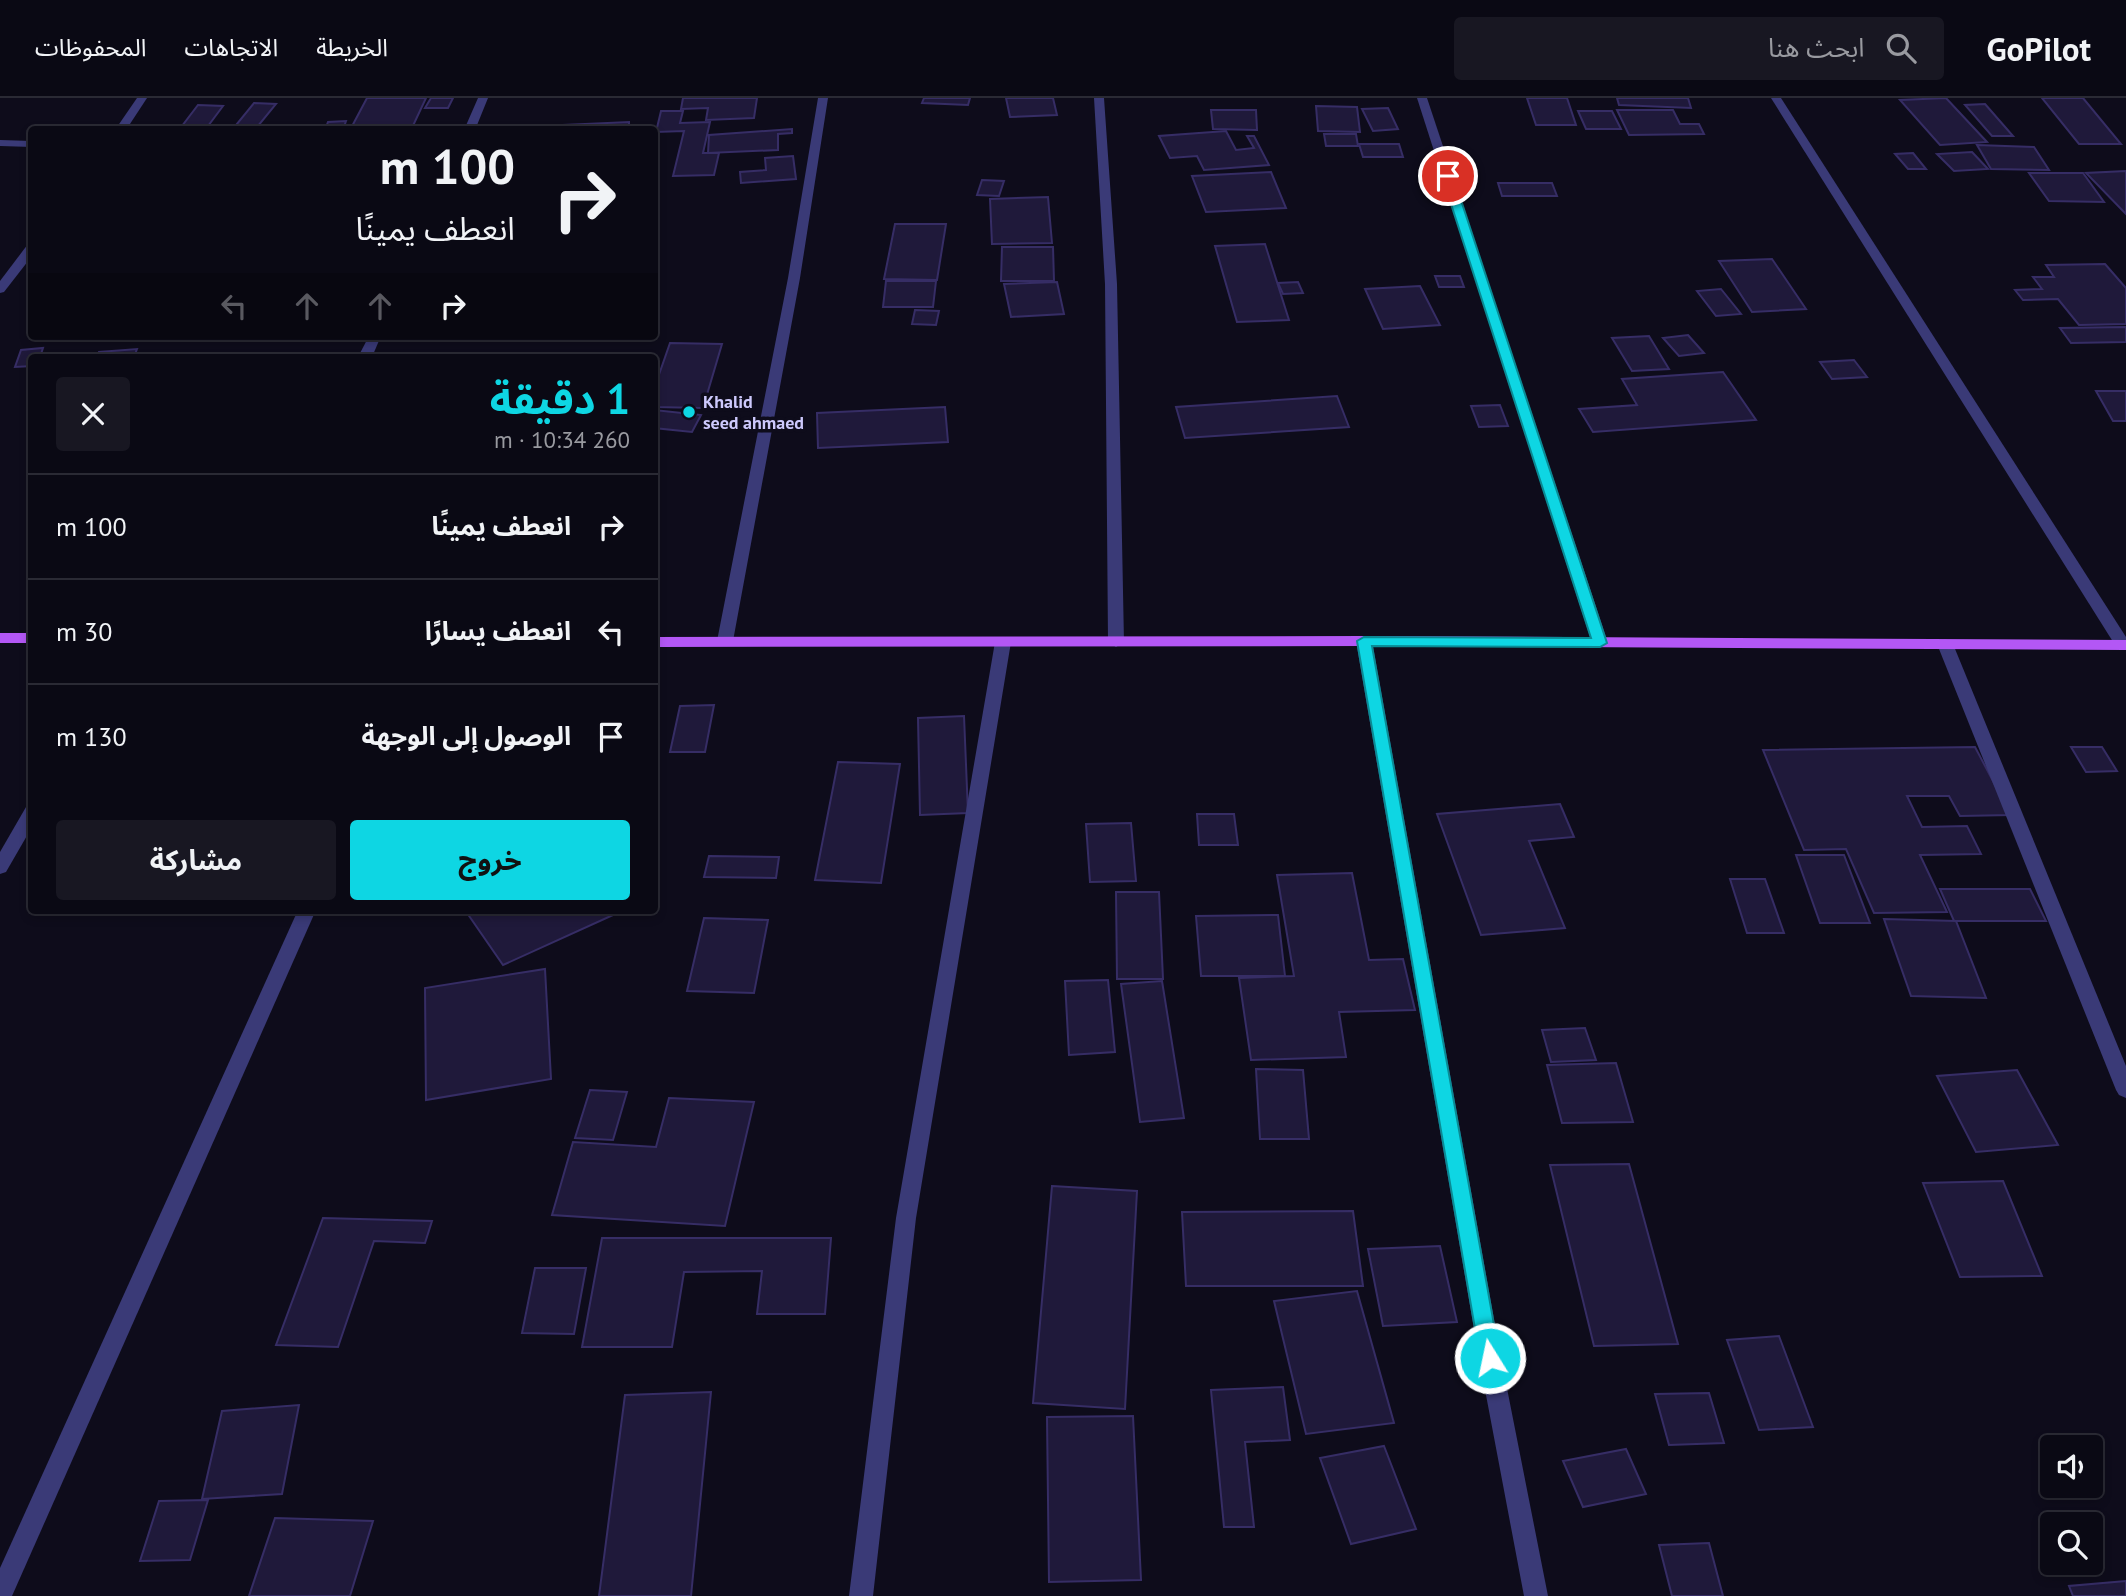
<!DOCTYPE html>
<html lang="ar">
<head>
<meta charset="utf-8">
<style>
	body { margin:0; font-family:"PT Sans","Noto Sans Arabic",sans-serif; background:#181722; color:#f1f3f6; direction:rtl; height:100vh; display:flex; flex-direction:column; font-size:26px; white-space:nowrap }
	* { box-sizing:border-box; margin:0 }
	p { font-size:23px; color:#999aa0 }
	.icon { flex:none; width:38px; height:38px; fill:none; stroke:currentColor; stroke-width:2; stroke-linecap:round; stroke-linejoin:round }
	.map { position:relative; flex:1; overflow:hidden; direction:ltr }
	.drawer { position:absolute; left:28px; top:256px; width:630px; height:560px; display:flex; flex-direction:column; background:#0a0914; border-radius:7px; box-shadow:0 4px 10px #0003,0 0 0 2px #2a2a34; direction:rtl }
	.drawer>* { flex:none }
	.banner { position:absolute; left:28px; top:28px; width:630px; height:214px; border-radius:7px; box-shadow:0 4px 10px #0003,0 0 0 2px #2a2a34; direction:rtl; background:#0a0914; color:#f1f3f6; overflow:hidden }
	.fabs { position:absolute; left:2040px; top:1337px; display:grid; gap:14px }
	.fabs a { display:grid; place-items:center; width:63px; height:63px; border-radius:7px; background:#0a0914; box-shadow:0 4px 10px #0003,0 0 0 2px #2a2a34; font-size:35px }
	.pin { position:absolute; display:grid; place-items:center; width:60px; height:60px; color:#fff; margin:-30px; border:4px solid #fff; border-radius:50%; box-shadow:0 2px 7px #0007 }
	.me { position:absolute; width:77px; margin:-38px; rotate:350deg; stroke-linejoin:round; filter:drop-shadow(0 0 5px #0008) }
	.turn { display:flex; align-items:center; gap:24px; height:147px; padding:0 28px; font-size:32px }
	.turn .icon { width:91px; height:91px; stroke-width:2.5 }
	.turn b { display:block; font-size:49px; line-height:60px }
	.lanes { display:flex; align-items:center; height:66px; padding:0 28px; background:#0003; justify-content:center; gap:35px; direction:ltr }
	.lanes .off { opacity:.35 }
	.round { display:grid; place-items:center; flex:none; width:74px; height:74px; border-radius:7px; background:#181722 }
	.head { display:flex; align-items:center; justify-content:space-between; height:119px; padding:0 28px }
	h1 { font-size:42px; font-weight:700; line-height:52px; color:#0ed6e3 }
	.button { display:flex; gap:14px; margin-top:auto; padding:14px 28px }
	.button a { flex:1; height:80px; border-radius:7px; background:#0ed6e3; color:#111; font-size:28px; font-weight:700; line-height:80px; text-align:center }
	.button a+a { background:#181722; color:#f1f3f6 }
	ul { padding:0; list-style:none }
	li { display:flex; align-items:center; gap:21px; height:105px; padding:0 28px; border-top:2px solid #2a2a34 }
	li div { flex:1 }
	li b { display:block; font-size:26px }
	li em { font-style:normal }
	header { display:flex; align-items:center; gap:42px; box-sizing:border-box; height:98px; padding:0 35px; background:#0a0914; border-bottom:2px solid #2a2a34 }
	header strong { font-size:33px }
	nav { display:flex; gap:38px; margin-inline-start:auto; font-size:24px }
	.search { width:490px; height:63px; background:#181722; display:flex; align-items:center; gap:18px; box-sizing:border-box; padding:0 24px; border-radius:7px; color:#999aa0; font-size:26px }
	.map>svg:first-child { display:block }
	.building { fill:#1f193a; stroke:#362d65; stroke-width:2 }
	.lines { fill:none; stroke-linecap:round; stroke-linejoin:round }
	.minor { fill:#3a3a77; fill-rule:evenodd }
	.major { fill:#b357f5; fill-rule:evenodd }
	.route { fill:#0ed6e3; stroke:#098b94; stroke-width:2 }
	.poi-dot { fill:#0ed6e3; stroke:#0e0c1b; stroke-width:2.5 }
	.labels { text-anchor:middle; stroke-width:7; stroke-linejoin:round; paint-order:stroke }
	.far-poi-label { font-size:18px; font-weight:bold; fill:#cdc9fc; stroke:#0e0c1b; text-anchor:start }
</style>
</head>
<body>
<header>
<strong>GoPilot</strong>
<div class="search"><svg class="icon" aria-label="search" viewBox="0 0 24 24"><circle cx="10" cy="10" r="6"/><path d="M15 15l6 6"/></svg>ابحث هنا</div>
<nav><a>الخريطة</a><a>الاتجاهات</a><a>المحفوظات</a></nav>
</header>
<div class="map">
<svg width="2126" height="1498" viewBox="0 0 2126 1498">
	<rect width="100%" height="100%" fill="#0e0c1b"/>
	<g class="building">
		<path d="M367,0h59l-15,32h-61z"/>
		<path d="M431,0h22l-5,10h-23z"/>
		<path d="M683,0h74l-3,20 -48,2 2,-12 -27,1z"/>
		<path d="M924,0h46l-2,7 -46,-2z"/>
		<path d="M1006,0h47l4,17 -47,2z"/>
		<path d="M1527,0h40l9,27h-40z"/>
		<path d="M1617,0h71l3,10 -72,-3z"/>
		<path d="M1946,0l41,44 -47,3 -40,-45z"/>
		<path d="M2042,0h41l38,46h-42z"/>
		<path d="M254,5l22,1 -18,22 -22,-1z"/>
		<path d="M1985,6l28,32h-21l-27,-31z"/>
		<path d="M198,7l25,1 -15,20h-26z"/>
		<path d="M1316,8l41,1 3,25 -42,-1z"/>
		<path d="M1388,10l10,21 -25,2 -11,-22z"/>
		<path d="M1211,12h45l1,20 -44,-1z"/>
		<path d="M1617,12h56l7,14h19l5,10 -75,1z"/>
		<path d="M661,13h22l-3,12 30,-1 -7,31h16l-5,22 -41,1 11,-45 -28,1z"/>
		<path d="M1578,13h34l9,18h-35z"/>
		<path d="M346,23l-3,9h-18l3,-8z"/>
		<path d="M629,24v8h-67l1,-5z"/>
		<path d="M792,31v4l-14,1v16l-70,3 1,-18z"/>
		<path d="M1226,33l10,19 18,-2 -7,-12h7l15,29 -65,5 -7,-14 -27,2 -11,-22z"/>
		<path d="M1324,36h32l2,12h-32z"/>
		<path d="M1359,46h40l4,13h-40z"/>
		<path d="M1977,47l57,2 15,23 -58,-1z"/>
		<path d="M1972,54l16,17 -34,2 -17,-17z"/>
		<path d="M1913,55l13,16h-18l-13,-15z"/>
		<path d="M793,58l3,23 -55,4 -1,-11 26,-2 -1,-12z"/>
		<path d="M2126,73v43l-40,-41z"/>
		<path d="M1271,74l15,36 -80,4 -14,-36z"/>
		<path d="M2029,75h54l21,29 -55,-1z"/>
		<path d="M982,82l22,1 -5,15 -22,-1z"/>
		<path d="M1498,85h54l5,13h-55z"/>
		<path d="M1048,99l4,46 -60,1 -2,-45z"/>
		<path d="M895,126h51l-9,56 -53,-1z"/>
		<path d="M1265,146l24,76 -52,2 -22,-76z"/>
		<path d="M1002,149h51l1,34h-53z"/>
		<path d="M1772,161l34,50 -54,3 -33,-51z"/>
		<path d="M2105,166l21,24v36l-47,1 -21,-26 -35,1 -8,-10 27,-1 -9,-12h21l-8,-12z"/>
		<path d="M1435,178h25l4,11h-25z"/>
		<path d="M886,183h50l-3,26h-50z"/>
		<path d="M1057,184l7,32 -53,3 -7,-33z"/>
		<path d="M1298,184l5,11 -20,1 -5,-11z"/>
		<path d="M1420,188l20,39 -57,4 -18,-40z"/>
		<path d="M1721,191l20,25 -25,2 -19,-25z"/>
		<path d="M915,212l24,1 -3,14 -24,-1z"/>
		<path d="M2126,229v15l-55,1 -11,-15z"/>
		<path d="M1688,237l16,18 -25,3 -16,-18z"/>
		<path d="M1649,238l20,33 -37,2 -20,-33z"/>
		<path d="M670,245l52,1 -19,64 -49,-1v-18z"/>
		<path d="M43,250l-3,9h-8v9l-17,1 6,-17z"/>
		<path d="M137,251l-3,8h-37l2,-5z"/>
		<path d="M1854,262l13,17 -35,2 -12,-17z"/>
		<path d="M1723,274l33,48 -163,12 -14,-23 58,-4 -15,-26z"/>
		<path d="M2096,293h30v30h-13z"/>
		<path d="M1337,298l12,31 -164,11 -9,-31z"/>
		<path d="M1500,307l8,21 -29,1 -8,-21z"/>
		<path d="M945,309l3,35 -130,6 -1,-35z"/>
		<path d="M654,312l47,5 -9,17 -38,-4z"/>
		<path d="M714,607l-9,47h-35l10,-46z"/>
		<path d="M964,618l4,97 -48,2 -2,-97z"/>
		<path d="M1975,649l36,68 -51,1 -11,-20h-42l15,31 45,-1 14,28 -61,1 27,57 -73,1 -28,-64 -42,1 -41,-100z"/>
		<path d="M2071,649h31l15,24 -31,1z"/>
		<path d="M838,664l62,2 -19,119 -66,-3z"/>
		<path d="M1560,706l14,33 -45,4 36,87 -84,7 -44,-121z"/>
		<path d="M1197,716h37l4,31h-39z"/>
		<path d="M1131,725l5,58 -46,1 -4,-58z"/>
		<path d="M1796,757h48l26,68h-50z"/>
		<path d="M709,758l70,1 -3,21 -72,-1z"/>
		<path d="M1352,775l17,87 34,-1 12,51 -76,2 7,45 -95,3 -12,-82 55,-2 -17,-101z"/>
		<path d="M1730,781h35l19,54h-37z"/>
		<path d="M1940,791h90l16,32h-92z"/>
		<path d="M1116,794h43l4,87h-46z"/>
		<path d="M465,812h159l-121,55z"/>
		<path d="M1278,817l7,61h-84l-5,-60z"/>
		<path d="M704,820l64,2 -14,73 -67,-2z"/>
		<path d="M1884,821l72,2 30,77 -75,-2z"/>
		<path d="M545,871l6,110 -125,21 -1,-112z"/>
		<path d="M1108,882l7,72 -46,3 -4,-74z"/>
		<path d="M1162,883l22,137 -44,4 -19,-138z"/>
		<path d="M1585,930l11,32 -45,2 -9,-32z"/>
		<path d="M1616,965l17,59 -71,1 -15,-58z"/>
		<path d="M1256,971l47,1 6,69h-49z"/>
		<path d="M2017,972l41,75 -82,7 -39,-76z"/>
		<path d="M590,992l37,2 -14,48 -38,-2z"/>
		<path d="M669,1000l85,4 -29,124 -173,-11 21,-73 83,5z"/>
		<path d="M1629,1066l49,180 -84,2 -44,-181z"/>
		<path d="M2003,1083l39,95 -82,1 -37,-94z"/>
		<path d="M1052,1088l85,5 -12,218 -92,-6z"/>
		<path d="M1353,1113l10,75h-177l-4,-74z"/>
		<path d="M323,1120l109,3 -7,22 -51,-2 -36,106 -62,-2z"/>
		<path d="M602,1140h229l-6,76h-68l5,-43 -78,1 -12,75h-90z"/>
		<path d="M1440,1148l17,76 -74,4 -15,-77z"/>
		<path d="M535,1170h51l-12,66 -52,-1z"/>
		<path d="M1357,1193l37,132 -88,11 -32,-133z"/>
		<path d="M1779,1238l34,91 -54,3 -32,-90z"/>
		<path d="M1283,1289l7,53 -45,2 9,85h-30l-13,-137z"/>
		<path d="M711,1294l-20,204h-92l26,-201z"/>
		<path d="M1709,1295l15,50 -55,2 -14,-51z"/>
		<path d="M299,1307l-17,89 -80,5 20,-88z"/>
		<path d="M1133,1318l8,164 -92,2 -2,-165z"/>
		<path d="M1384,1348l32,83 -65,15 -31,-86z"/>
		<path d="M1626,1351l20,45 -63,13 -20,-46z"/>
		<path d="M208,1402l-18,60 -50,1 19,-60z"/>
		<path d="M275,1420l98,3 -23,75h-101z"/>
		<path d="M1709,1445l14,53h-51l-13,-51z"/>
		<path d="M2126,1483v15h-53l-4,-10z"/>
	</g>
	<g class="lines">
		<g class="minor">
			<path d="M137,0h10l-21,32h-11z"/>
			<path d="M478,0h10l-13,32h-11z"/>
			<path d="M818,0h10l-28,180 -67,363 -8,5 -8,-5 71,-363z"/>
			<path d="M1094,0h10l13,186 7,358 -8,5 -8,-5 -3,-358z"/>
			<path d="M1417,0h10l181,545 -2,3h-12l-2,-3z"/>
			<path d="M1771,0h10l345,539v12l-9,-1 -2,-3z"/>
			<path d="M0,42l32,1v6l-32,-1z"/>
			<path d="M32,145v13l-28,36 -4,1v-12l28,-37z"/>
			<path d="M369,238h12l-9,21h-14z"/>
			<path d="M1364,538l8,5 129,717 47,238h-24l-45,-238 -123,-717z"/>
			<path d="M1003,539l8,5 -95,576 -43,378h-24l47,-378 99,-576z"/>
			<path d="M1945,541l8,5 173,422v32l-7,-3 -3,-5 -179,-446z"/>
			<path d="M32,707v22l-26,45 -6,2v-22l26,-45z"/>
			<path d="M298,812h18l-304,686h-12v-28z"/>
		</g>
		<g class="major">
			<rect x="0" y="535" width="32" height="10"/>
			<path d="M1364,538l762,4v10l-762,-4 -710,1v-10z"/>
		</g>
	</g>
	<path class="route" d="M1448,75l5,3 154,467 -7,4 -228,-1 128,712 -3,6 -7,3 -7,-3 -3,-6 -123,-717 7,-4 227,1 -149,-462z"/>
	<circle class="poi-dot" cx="689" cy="314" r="7"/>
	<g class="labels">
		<g class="far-poi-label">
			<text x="703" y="310">Khalid<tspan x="703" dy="21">seed ahmaed</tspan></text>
		</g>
	</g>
</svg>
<div class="fabs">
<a><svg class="icon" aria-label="sound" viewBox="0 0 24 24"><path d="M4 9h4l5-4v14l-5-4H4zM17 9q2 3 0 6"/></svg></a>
<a><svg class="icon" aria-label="search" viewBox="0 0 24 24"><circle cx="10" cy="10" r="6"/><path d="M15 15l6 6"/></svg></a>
</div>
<div class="pin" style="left:1448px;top:78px;background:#d93025"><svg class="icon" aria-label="arrive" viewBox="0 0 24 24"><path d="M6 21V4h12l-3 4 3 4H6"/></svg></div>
<svg class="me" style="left:1490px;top:1260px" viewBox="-20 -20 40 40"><circle r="17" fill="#0ed6e3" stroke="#fff" stroke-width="3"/><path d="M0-11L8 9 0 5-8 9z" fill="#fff"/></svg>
<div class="banner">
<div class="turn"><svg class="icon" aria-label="right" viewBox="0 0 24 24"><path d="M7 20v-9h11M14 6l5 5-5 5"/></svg><div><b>100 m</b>انعطف يمينًا</div></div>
<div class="lanes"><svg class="icon off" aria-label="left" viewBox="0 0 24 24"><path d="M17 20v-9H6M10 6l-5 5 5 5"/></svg><svg class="icon off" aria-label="ahead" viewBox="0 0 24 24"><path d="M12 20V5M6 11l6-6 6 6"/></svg><svg class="icon off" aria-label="ahead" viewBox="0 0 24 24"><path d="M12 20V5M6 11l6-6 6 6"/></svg><svg class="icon" aria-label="right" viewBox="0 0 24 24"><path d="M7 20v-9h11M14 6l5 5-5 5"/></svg></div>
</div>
<section class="drawer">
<div class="head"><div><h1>1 دقيقة</h1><p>260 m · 10:34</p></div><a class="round"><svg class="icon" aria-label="close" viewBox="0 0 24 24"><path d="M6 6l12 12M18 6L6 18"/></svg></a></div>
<ul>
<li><svg class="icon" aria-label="right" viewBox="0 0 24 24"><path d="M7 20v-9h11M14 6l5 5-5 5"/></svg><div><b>انعطف يمينًا</b></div><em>100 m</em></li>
<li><svg class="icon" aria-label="left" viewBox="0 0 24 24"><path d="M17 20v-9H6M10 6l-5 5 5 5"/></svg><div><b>انعطف يسارًا</b></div><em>30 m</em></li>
<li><svg class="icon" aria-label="arrive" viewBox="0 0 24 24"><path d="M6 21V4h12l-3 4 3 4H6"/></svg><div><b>الوصول إلى الوجهة</b></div><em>130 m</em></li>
</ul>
<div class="button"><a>خروج</a><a>مشاركة</a></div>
</section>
</div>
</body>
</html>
